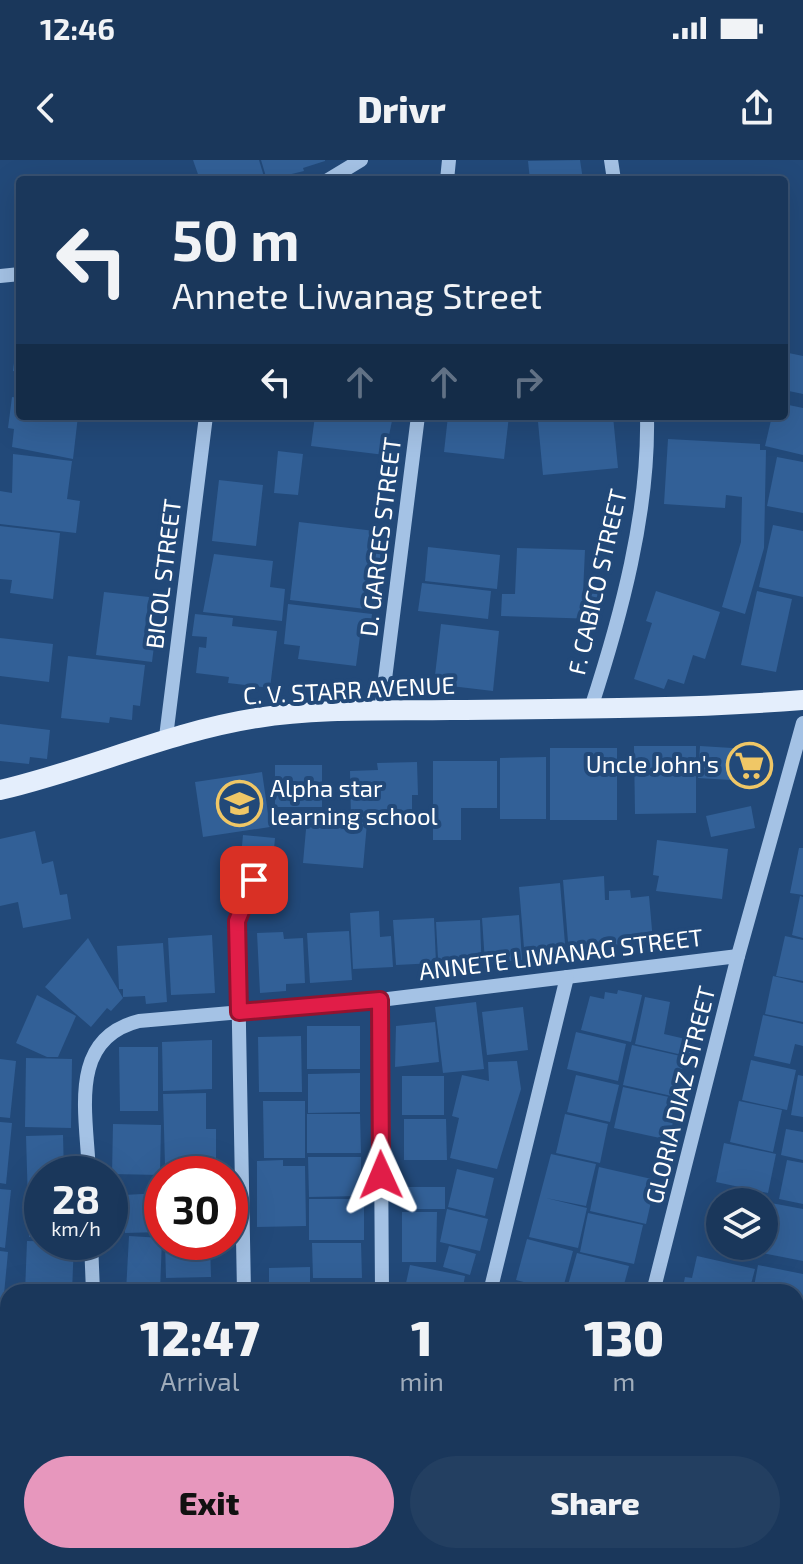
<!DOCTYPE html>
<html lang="en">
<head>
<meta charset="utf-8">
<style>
	body { margin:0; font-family:"Exo 2",sans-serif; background:#233f61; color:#f1f3f6; height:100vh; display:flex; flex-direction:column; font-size:30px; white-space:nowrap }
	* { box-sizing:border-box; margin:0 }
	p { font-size:26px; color:#9facbb }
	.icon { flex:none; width:44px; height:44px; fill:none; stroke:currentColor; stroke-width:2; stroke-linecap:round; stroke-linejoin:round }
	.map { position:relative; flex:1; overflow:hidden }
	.details { position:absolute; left:0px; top:1124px; width:804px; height:280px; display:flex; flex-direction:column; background:#1a375b; border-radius:24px 24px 0 0; box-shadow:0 8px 32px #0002,0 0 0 2px #385171 }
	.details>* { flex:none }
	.guide { position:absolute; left:16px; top:16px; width:772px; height:244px; border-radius:8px; box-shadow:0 8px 32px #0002,0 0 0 2px #385171; background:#1a375b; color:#f1f3f6; overflow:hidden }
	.tools { position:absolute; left:706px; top:1028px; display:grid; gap:16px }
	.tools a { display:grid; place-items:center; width:72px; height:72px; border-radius:50%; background:#1a375b; box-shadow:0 8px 32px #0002,0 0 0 2px #385171; font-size:40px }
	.speed { position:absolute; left:24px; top:996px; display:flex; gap:16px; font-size:40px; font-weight:700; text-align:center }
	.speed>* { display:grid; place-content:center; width:104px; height:104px; border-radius:50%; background:#1a375b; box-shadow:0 8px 32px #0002,0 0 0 2px #385171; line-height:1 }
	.speed small { font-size:20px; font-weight:400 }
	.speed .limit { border:12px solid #d22; background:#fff; color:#111 }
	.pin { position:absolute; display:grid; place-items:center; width:68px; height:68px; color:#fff; margin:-34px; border-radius:16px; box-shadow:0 4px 12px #0006 }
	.me { position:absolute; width:88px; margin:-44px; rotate:359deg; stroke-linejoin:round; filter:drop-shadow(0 0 6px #0008) }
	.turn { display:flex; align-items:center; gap:28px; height:168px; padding:0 24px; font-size:36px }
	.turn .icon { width:104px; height:104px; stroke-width:2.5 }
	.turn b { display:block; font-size:56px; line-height:68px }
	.lanes { display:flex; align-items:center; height:76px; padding:0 24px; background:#0003; justify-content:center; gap:40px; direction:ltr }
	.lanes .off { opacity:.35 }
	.eta { display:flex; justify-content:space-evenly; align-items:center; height:136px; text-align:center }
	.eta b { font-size:48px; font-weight:800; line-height:56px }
	.primary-button { display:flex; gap:16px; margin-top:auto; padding:16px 24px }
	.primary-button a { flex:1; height:92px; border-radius:48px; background:#e797bd; color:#111; font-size:32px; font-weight:800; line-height:92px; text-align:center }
	.primary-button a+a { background:#233f61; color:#f1f3f6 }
	.status { display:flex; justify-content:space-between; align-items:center; height:56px; padding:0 40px; background:#1a375b; direction:ltr }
	.status svg { height:22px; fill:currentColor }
	header { display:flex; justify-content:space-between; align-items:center; height:104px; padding:0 24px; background:#1a375b; font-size:36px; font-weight:800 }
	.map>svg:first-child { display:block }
	.building { fill:#326097 }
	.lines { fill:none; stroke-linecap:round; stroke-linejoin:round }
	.minor { stroke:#a4c2e5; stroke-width:14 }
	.major { stroke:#e4eefc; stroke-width:20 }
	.route-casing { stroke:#92132f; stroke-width:20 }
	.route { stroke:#e11d48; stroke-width:14 }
	.labels { text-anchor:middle; stroke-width:8; stroke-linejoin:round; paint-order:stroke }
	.street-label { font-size:24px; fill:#fff; stroke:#224979 }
	.poi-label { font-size:24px; fill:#fff; stroke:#224979; text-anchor:end }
</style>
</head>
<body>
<div class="status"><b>12:46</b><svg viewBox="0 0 49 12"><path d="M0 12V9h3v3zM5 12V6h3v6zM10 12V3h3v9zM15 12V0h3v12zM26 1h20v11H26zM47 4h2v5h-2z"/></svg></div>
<header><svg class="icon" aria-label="back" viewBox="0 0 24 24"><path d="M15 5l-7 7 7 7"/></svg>Drivr<svg class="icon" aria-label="share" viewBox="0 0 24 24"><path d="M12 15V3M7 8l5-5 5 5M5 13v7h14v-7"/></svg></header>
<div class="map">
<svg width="803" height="1404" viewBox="0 0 803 1404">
	<rect width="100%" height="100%" fill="#224979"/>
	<g class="building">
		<path d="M193,0h66l6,20h-65z"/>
		<path d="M261,0h64v1l-22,7 1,3 -37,9z"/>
		<path d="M580,0l3,20h-53l-2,-19z"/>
		<path d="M18,170h2v42l-7,-1z"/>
		<path d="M784,192l19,4v38l-19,-4z"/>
		<path d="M12,237l8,1v18h58l-5,43 -61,-12 2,-18 -6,-1z"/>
		<path d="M784,244l19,4v47l-38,-9 7,-30h12z"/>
		<path d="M315,256h78l-8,39 -74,-9z"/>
		<path d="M448,256h61l-5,43 -60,-7z"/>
		<path d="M613,256l5,52 -75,7 -5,-53z"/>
		<path d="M668,279l92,5v6h6l-2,98 -19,66 -23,-7 19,-65 1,-45 -16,-2 -1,13 -61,-4z"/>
		<path d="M278,291l25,3 -5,41 -24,-2z"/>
		<path d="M13,294l59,7 -5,38 13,2 -4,32 -76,-9v-33l12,2z"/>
		<path d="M777,297l26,5v51l-36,-7z"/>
		<path d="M219,320l44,5 -7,61 -44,-5z"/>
		<path d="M299,362l84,10 -9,78 -84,-10z"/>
		<path d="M773,365l30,6v66l-44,-10z"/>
		<path d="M0,366l60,7 -7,66 -43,-6 2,-13 -12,-1z"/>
		<path d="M428,387l72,8 -3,34 -72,-8z"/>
		<path d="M517,388l68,2 -2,43 16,1 -1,25 -97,-3 1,-22h13z"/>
		<path d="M214,394l59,7 -3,26 15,2 -3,32 -79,-9z"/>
		<path d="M422,423l69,8 -3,28 -70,-8z"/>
		<path d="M656,431l64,21 -15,47 -12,-4 -9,29 -16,-5 -4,10 -30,-10 18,-56 -6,-2z"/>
		<path d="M757,431l35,8 -16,73 -35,-7z"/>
		<path d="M104,432l45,5 -5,40 11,1 -3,24 -56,-7z"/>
		<path d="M288,444l84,10 -3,23 -9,-1 -4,30 -58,-7 2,-13 -16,-2z"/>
		<path d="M195,454l38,4 -1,8 45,5 -7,57 -42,-5 1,-6 -33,-4 3,-26 7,1 1,-11 -15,-1z"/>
		<path d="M441,464l58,7 -6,60 -59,-7z"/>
		<path d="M0,478l53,6 -4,38 -49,-6z"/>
		<path d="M68,496l77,9 -5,41 -7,-1 -1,15 -22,-3 -1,6 -48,-5z"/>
		<path d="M0,564l50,6 -3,29 -17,-2 -1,7 -29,-3z"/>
		<path d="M634,586h62v67l-61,1z"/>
		<path d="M700,586l65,4 -2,32 -65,-4z"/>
		<rect x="550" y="588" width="67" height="72"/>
		<path d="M546,597v62h-46v-61z"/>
		<path d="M433,601h64v47h-36v32h-28z"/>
		<path d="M417,602l1,33h-6v23l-61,1 -1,-48 28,-1 -1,-7z"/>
		<rect x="275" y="605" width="47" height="42"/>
		<path d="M262,612l8,55 -67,10 -8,-55z"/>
		<path d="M751,646l4,22 -44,9 -5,-21z"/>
		<path d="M307,658l60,5 -4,45 -60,-5z"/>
		<path d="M35,671l7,33 11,-3 7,34 7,-1 4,25 -48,9 -5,-26 -18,4v-67z"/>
		<path d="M243,675l32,3 -3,32 -32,-3z"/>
		<path d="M657,680l71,9 -6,50 -66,-8 3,-15 -6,-1z"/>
		<path d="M799,688h4v47l-13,-2z"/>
		<path d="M604,716l1,24h4v-9l21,-1 1,8 18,-2 4,45 -40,4 1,6 -45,3 -6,-74z"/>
		<path d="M560,723l6,73 -41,4 -6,-73z"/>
		<path d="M800,736l3,1v41l-11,-3z"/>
		<path d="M379,751l1,26 11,-1 2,31 -40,2 -3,-56z"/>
		<path d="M519,755l3,45 -37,3 -3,-45z"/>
		<path d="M434,758l2,45 -40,2 -3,-45z"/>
		<path d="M480,760l2,55 -43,2 -3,-55z"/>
		<path d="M349,771l3,49 -42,3 -3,-50z"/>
		<path d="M283,772l1,7 19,-1 2,45 -19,1v7l-26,2 -3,-60z"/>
		<path d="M212,775l3,58 -44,2 -3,-57z"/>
		<path d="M785,776l18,4v41l-27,-5z"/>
		<path d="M88,778l35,60 -12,13 -4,-3 -16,19 -46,-40z"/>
		<path d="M163,783l4,59 -21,2 -1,-8 -22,1v-8h-4l-2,-43z"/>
		<path d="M773,816l30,7v39l-38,-8z"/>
		<path d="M618,830l24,5 -11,47 -50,-12 9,-34 14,3 1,-7 12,2z"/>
		<path d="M37,835l39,21 -18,41h-11l-31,-14z"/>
		<path d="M645,837l25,5 -6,32 30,7 -3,16 -56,-13z"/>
		<path d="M476,842l8,67 -41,4 -8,-66z"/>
		<path d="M523,847l5,43 -41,5 -5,-43z"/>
		<path d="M763,855l40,9v22l-8,-2 -5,20 -36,-8z"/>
		<path d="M435,862l4,40 -44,5 1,-41z"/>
		<rect x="307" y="866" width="53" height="43"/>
		<path d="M576,872l50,12 -8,37 -51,-12z"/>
		<path d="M301,876l1,56h-43l-1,-55z"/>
		<path d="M212,880v49l-49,2 -1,-49z"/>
		<path d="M632,885l53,12 -9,40 -53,-12z"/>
		<path d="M119,887h39v64h-38z"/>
		<path d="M26,898l46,1 -1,69 -46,-1z"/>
		<path d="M0,899l16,2 -6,57 -10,-1z"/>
		<path d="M751,900l45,10 -9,40 -45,-10z"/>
		<path d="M517,901l4,28 -24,80 -47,-11 9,-40 -7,-2 10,-41 27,6 -1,-19z"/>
		<path d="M360,913v39l-52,1v-39z"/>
		<path d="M576,915l43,10 -9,37 -43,-10z"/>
		<path d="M798,915l5,1v41l-12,-2z"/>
		<rect x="402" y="916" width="42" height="39"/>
		<path d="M623,927l55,12 -9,41 -55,-12z"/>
		<path d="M206,933v36h10v35l-51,1 -2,-71z"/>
		<path d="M263,941h42v57h-41z"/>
		<path d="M739,941l43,9 -9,42 -43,-10z"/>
		<path d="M307,954h53l1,39h-54z"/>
		<path d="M565,954l43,10 -8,39 -44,-10z"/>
		<path d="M404,959h42l1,41h-43z"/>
		<path d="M0,962l12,1 -6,61 -6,-1z"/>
		<path d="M113,964l48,1 -1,50 -48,-1z"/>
		<path d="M786,969l17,3v28l-22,-5z"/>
		<path d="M63,975l1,39h-22v63h-13l-3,-101z"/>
		<path d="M724,983l52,11 -8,39 -52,-11z"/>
		<path d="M551,994l45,10 -10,42 -40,-8 41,10 -9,40 -49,-11z"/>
		<path d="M308,997h53v39l-52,1z"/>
		<path d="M283,1000v6h22l1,60 -49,1v-66z"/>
		<path d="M787,1000l16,3v41l-24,-5z"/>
		<path d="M599,1007l57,13 -10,44 -56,-13z"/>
		<path d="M457,1009l37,9 -9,38 -37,-9z"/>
		<rect x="406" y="1027" width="39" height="22"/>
		<path d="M0,1029l11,1 -6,58 -5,-1z"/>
		<path d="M160,1033l1,39 -36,1 -1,-38z"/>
		<rect x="309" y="1039" width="55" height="41"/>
		<path d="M771,1043l32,6v52l-41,-8z"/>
		<path d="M447,1049l41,10 -8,32 -40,-9z"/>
		<path d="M402,1052h35l-1,50h-34z"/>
		<path d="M588,1053l55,12 -9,39 -54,-12z"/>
		<path d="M129,1076l33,2 -2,54h-34z"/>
		<path d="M527,1079l46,12 -11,41 -46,-12z"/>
		<path d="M27,1081l47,1 -2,50h-47z"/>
		<path d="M165,1082h45l1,35 -45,1z"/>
		<path d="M312,1083h49l1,35h-49z"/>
		<path d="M449,1086l27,8 -6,21 -27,-8z"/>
		<path d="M0,1091l8,1 -6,63h-2z"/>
		<path d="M577,1093l52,13 -7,26h-56z"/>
		<path d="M697,1096l58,13 -6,23h-67l3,-15 7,1z"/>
		<path d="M410,1105l55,11 -3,16h-58z"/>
		<path d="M758,1105l45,9v33l-6,30 -1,-45h-43z"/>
		<path d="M310,1107v25h-41v-24z"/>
		<path d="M4,1164l4,1v55l-8,-1z"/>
		<path d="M3,1309l5,1v86h48v8h-56z"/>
		<path d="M100,1396h48v8h-49z"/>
		<path d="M272,1396h30l13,3 -1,5h-43z"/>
		<rect x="317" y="1396" width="40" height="8"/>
		<path d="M408,1396h58l-6,8h-53l-3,-3z"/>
		<path d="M544,1396h35l11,8h-51z"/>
		<path d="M586,1396h30l-6,8h-12z"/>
		<path d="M623,1396h59l1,8h-59z"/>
		<path d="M691,1396h62v8h-63z"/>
	</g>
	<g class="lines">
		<g class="minor">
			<path d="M611,0l3,20"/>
			<path d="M328,20l33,-20"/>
			<path d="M447,20l2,-20"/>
			<path d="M0,116l20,-2"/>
			<path d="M591,548c30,-92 58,-195 56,-292"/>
			<path d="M381,551l37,-295"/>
			<path d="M166,577l40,-321"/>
			<path d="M380,840l2,292"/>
			<path d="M89,1014c-2,-59 -22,-135 50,-153l241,-21 358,-44"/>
			<path d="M91,1082l2,50"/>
			<path d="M244,1132l-7,-371 17,-41"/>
			<path d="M490,1132l77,-315"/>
			<path d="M653,1132l85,-336 65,-233"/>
			<path d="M796,1303l7,-35"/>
			<path d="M389,1396l1,8"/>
			<path d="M69,1404l1,-8"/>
			<path d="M240,1404l3,-8"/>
			<path d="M508,1404l5,-8"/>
			<path d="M775,1404l2,-8"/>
		</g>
		<path class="major" d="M0,630c87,-20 168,-58 257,-72 63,-10 130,-7 194,-8 117,-1 235,-1 352,-10"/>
	</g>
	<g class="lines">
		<defs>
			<path id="route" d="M254,720l-17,41 2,91 141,-12 1,175"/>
		</defs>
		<use href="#route" class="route-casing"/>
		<use href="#route" class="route"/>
	</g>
	<defs>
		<symbol id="supermarket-ring" viewBox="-11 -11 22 22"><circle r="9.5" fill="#224979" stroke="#f0c766" stroke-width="1.5"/><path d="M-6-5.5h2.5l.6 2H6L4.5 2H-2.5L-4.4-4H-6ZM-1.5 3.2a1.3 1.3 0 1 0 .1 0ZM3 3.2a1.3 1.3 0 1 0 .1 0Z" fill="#f0c766"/></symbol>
		<symbol id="school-ring" viewBox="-11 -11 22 22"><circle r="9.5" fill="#224979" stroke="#f0c766" stroke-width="1.5"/><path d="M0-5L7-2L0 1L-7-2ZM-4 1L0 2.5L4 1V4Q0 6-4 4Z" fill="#f0c766"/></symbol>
	</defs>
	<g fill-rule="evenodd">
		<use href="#supermarket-ring" x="724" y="580" width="51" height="51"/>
		<use href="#school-ring" x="214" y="618" width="51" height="51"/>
	</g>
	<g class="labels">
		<g class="street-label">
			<text transform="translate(381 377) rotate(-83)" y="8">D. GARCES STREET</text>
			<text transform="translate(164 414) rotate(-83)" y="8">BICOL STREET</text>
			<text transform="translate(598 422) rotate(-77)" y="8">F. CABICO STREET</text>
			<text transform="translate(349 531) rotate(-3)" y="8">C. V. STARR AVENUE</text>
			<text transform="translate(561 795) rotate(-7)" y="8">ANNETE LIWANAG STREET</text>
			<text transform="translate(681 935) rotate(-76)" y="8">GLORIA DIAZ STREET</text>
		</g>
		<g class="poi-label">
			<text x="719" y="613">Uncle John's</text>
			<text x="270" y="637" text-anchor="start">Alpha star<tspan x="270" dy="28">learning school</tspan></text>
		</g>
	</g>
</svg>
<div class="tools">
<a><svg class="icon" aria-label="layers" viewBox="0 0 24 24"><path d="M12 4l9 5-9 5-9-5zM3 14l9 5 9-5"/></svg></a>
</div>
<div class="speed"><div>28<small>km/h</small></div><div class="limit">30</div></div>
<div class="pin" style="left:254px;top:720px;background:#d93025"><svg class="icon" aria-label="arrive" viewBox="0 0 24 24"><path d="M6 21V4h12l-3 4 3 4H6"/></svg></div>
<svg class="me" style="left:381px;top:1015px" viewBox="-20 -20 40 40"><path d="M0-17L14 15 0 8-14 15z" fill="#e11d48" stroke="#fff" stroke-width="4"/></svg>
<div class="guide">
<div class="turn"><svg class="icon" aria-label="left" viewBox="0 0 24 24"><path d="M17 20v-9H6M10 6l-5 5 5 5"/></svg><div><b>50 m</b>Annete Liwanag Street</div></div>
<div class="lanes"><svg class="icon" aria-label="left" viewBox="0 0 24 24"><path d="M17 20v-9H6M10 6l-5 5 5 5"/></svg><svg class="icon off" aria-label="ahead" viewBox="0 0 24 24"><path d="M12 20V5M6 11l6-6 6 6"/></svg><svg class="icon off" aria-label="ahead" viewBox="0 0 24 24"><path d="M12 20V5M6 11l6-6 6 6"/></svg><svg class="icon off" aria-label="right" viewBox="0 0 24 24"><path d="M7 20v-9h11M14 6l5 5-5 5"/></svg></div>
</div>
<section class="details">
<div class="eta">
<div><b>12:47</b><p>Arrival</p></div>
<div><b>1</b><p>min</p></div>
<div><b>130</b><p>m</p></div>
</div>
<div class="primary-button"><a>Exit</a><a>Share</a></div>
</section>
</div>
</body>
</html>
